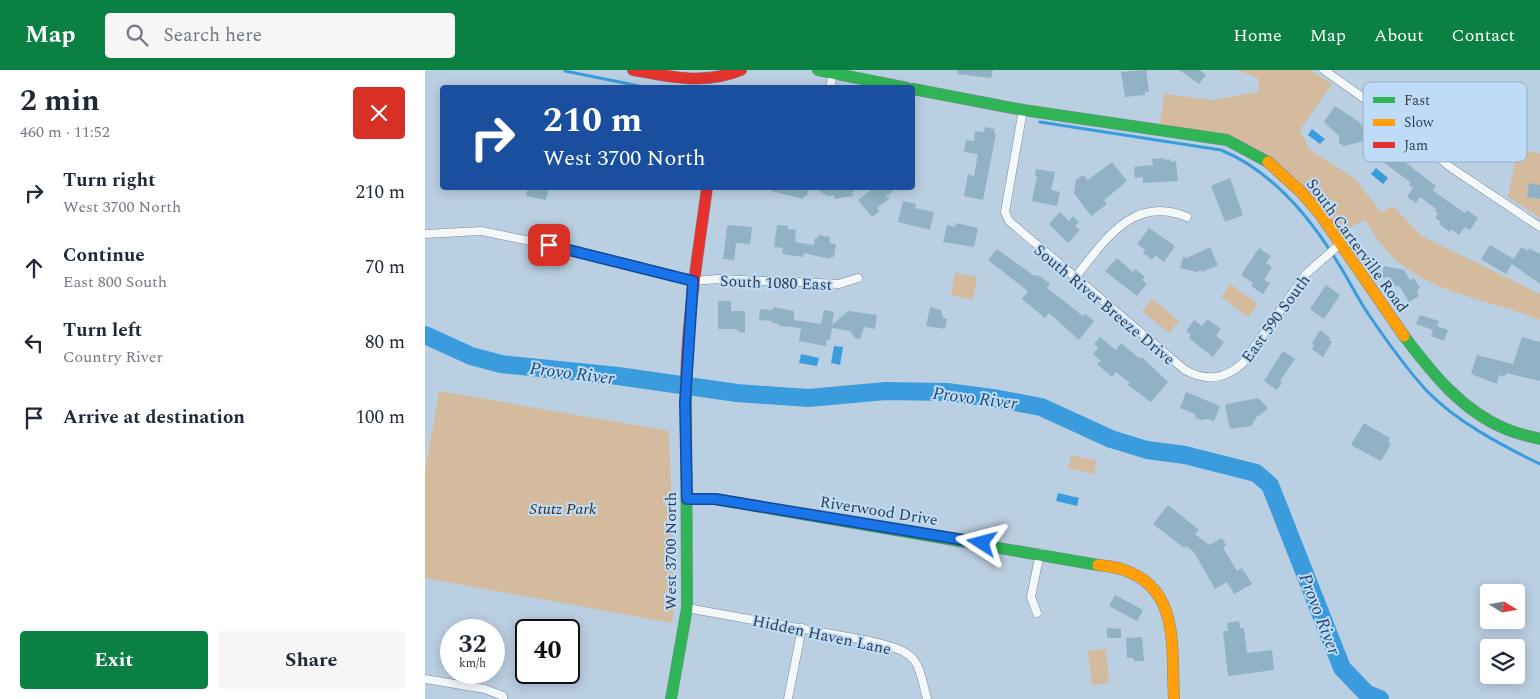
<!DOCTYPE html>
<html lang="en">
<head>
<meta charset="utf-8">
<style>
	body { margin:0; font-family:Spectral,serif; background:#f6f6f7; color:#1f2937; height:100vh; display:flex; flex-direction:column; font-size:19px; white-space:nowrap }
	* { box-sizing:border-box; margin:0 }
	p { font-size:16px; color:#747a83 }
	.icon { flex:none; width:28px; height:28px; fill:none; stroke:currentColor; stroke-width:2; stroke-linecap:round; stroke-linejoin:round }
	.map { position:relative; flex:1; overflow:hidden }
	.drawer { display:flex; flex-direction:column; background:#fff; width:425px }
	.drawer>* { flex:none }
	.banner { position:absolute; left:15px; top:15px; width:475px; height:105px; border-radius:5px; box-shadow:0 2px 12px #0003; background:#1a4fa0; color:#fff; overflow:hidden }
	.needle { width:32px; rotate:101deg }
	.controls { position:absolute; left:1055px; top:514px; display:grid; gap:10px }
	.controls a { display:grid; place-items:center; width:45px; height:45px; border-radius:5px; background:#fff; box-shadow:0 2px 12px #0003; font-size:25px }
	.speed { position:absolute; left:15px; top:549px; display:flex; gap:10px; font-size:25px; font-weight:700; text-align:center }
	.speed>* { display:grid; place-content:center; width:65px; height:65px; border-radius:50%; background:#fff; box-shadow:0 2px 12px #0003; line-height:1 }
	.speed small { font-size:12px; font-weight:400 }
	.speed .limit { border:2px solid #111; border-radius:8px; background:#fff; color:#111 }
	.pin { position:absolute; display:grid; place-items:center; width:42px; height:42px; color:#fff; margin:-21px; border-radius:10px; box-shadow:0 2px 8px #0006 }
	.me { position:absolute; width:55px; margin:-28px; rotate:279deg; stroke-linejoin:round; filter:drop-shadow(0 0 4px #0008) }
	.turn { display:flex; align-items:center; gap:18px; height:105px; padding:0 20px; font-size:22px }
	.turn .icon { width:65px; height:65px; stroke-width:2.5 }
	.turn b { display:block; font-size:35px; line-height:42px }
	.round { display:grid; place-items:center; flex:none; width:52px; height:52px; border-radius:5px; background:#f6f6f7 }
	.head { display:flex; align-items:center; justify-content:space-between; height:85px; padding:0 20px }
	h1 { font-size:30px; font-weight:700; line-height:38px }
	.primary-button { display:flex; gap:10px; margin-top:auto; padding:10px 20px }
	.primary-button a { flex:1; height:58px; border-radius:5px; background:#0b8043; color:#fff; font-size:20px; font-weight:700; line-height:58px; text-align:center }
	.primary-button a+a { background:#f6f6f7; color:#1f2937 }
	ul { padding:0; list-style:none }
	li { display:flex; align-items:center; gap:15px; height:75px; padding:0 20px }
	li div { flex:1 }
	li b { display:block; font-size:19px }
	li em { font-style:normal }
	header { display:flex; align-items:center; gap:30px; box-sizing:border-box; height:70px; padding:0 25px; background:#0b8043; color:#fff }
	header strong { font-size:24px }
	nav { display:flex; gap:28px; margin-inline-start:auto; font-size:18px }
	.search { width:350px; height:45px; background:#f6f6f7; display:flex; align-items:center; gap:12px; box-sizing:border-box; padding:0 18px; border-radius:5px; color:#747a83; font-size:19px }
	main { display:flex; flex:1; min-height:0 }
	.map>svg:first-child { display:block }
	.green { fill:#d5bb9d }
	.water { fill:#3a9cdc }
	.lines { fill:none; stroke-linecap:round; stroke-linejoin:round }
	.stream { stroke:#3a9cdc; stroke-width:3 }
	.river { stroke:#3a9cdc; stroke-width:18 }
	.building { fill:#90b2c4 }
	.street-casing { stroke:#7a8a98; stroke-width:9 }
	.fast-casing { stroke:#7a8a98; stroke-width:12 }
	.slow-casing { stroke:#7a8a98; stroke-width:12 }
	.jam-casing { stroke:#7a8a98; stroke-width:12 }
	.street { stroke:#f5f8fb; stroke-width:8 }
	.fast { stroke:#30b455; stroke-width:11 }
	.slow { stroke:#ff9f0a; stroke-width:11 }
	.jam { stroke:#e5322d; stroke-width:11 }
	.route-casing { stroke:#114b97; stroke-width:12 }
	.route { stroke:#1a73e8; stroke-width:9 }
	.labels { text-anchor:middle; stroke-width:4; stroke-linejoin:round; paint-order:stroke }
	.street-label { font-size:16px; fill:#2f3e4d; stroke:#bedcf8 }
	.park-label { font-size:16px; font-style:italic; fill:#3f2e1c; stroke:#bedcf8 }
	.water-label { font-size:18px; font-style:italic; fill:#224a6e; stroke:#bedcf8 }
	.key { fill:#bedcf8; stroke:#93adc5; stroke-width:1 }
	.key-label { font-size:14px; fill:#2f3e4d }
</style>
</head>
<body>
<header>
<strong>Map</strong>
<div class="search"><svg class="icon" aria-label="search" viewBox="0 0 24 24"><circle cx="10" cy="10" r="6"/><path d="M15 15l6 6"/></svg>Search here</div>
<nav><a>Home</a><a>Map</a><a>About</a><a>Contact</a></nav>
</header>
<main>
<section class="drawer">
<div class="head"><div><h1>2 min</h1><p>460 m · 11:52</p></div><a class="round" style="background:#d93025;color:#fff"><svg class="icon" aria-label="close" viewBox="0 0 24 24"><path d="M6 6l12 12M18 6L6 18"/></svg></a></div>
<ul>
<li><svg class="icon" aria-label="right" viewBox="0 0 24 24"><path d="M7 20v-9h11M14 6l5 5-5 5"/></svg><div><b>Turn right</b><p>West 3700 North</p></div><em>210 m</em></li>
<li><svg class="icon" aria-label="ahead" viewBox="0 0 24 24"><path d="M12 20V5M6 11l6-6 6 6"/></svg><div><b>Continue</b><p>East 800 South</p></div><em>70 m</em></li>
<li><svg class="icon" aria-label="left" viewBox="0 0 24 24"><path d="M17 20v-9H6M10 6l-5 5 5 5"/></svg><div><b>Turn left</b><p>Country River</p></div><em>80 m</em></li>
<li><svg class="icon" aria-label="arrive" viewBox="0 0 24 24"><path d="M6 21V4h12l-3 4 3 4H6"/></svg><div><b>Arrive at destination</b></div><em>100 m</em></li>
</ul>
<div class="primary-button"><a>Exit</a><a>Share</a></div>
</section>
<div class="map">
<svg width="1115" height="629" viewBox="0 0 1115 629">
	<rect width="100%" height="100%" fill="#bbcfe2"/>
	<g class="green">
		<path d="M812,0h73l22,14 -32,46 10,20 45,29 26,33 12,-6 29,30 118,58v26c-51,-21 -117,-27 -155,-71 -8,-9 -13,-19 -20,-29l-27,13c-26,-37 -51,-73 -95,-90 -21,-8 -60,-12 -83,-17l4,-32 49,6 46,-8 -1,-14z"/>
		<path d="M1092,79l23,4v65l-32,-21z"/>
		<path d="M530,203l22,4 -4,23 -22,-5z"/>
		<path d="M805,214l28,20 -10,13 -27,-20z"/>
		<path d="M727,229l27,22 -10,12 -27,-22z"/>
		<path d="M14,321l230,40 6,168 -3,24 -247,-45v-106z"/>
		<path d="M646,385l26,6 -3,13 -26,-6z"/>
		<path d="M681,579l3,34 -17,2 -4,-34z"/>
	</g>
	<g class="water">
		<path d="M887,59l13,10 -5,5 -12,-9z"/>
		<path d="M951,98l12,10 -5,6 -12,-10z"/>
		<path d="M409,276l9,1 -3,18 -9,-2z"/>
		<path d="M376,284l18,4 -2,8 -18,-3z"/>
		<path d="M633,423l21,5 -2,8 -21,-5z"/>
	</g>
	<g class="lines">
		<g class="stream">
			<path d="M140,1l84,17"/>
			<path d="M615,52l181,28c51,21 89,67 117,113 11,17 20,36 31,52 17,25 37,53 57,75 29,31 77,56 114,74"/>
		</g>
		<path class="river" d="M0,265l46,21 30,8 117,12 119,17 71,5 78,-7 61,1 52,7 42,8 70,32 36,11 38,5 71,18 14,12 72,183 25,26 13,5"/>
	</g>
	<g class="building">
		<path d="M533,0h35l-2,8 -34,-4z"/>
		<path d="M721,0l3,22h-4v3l-20,2 -4,-25z"/>
		<path d="M754,0h21l6,5 -7,9z"/>
		<path d="M910,36l26,17 -1,1 43,33 -2,2 35,27 -3,5 32,22 2,-3 11,8 -8,12 -5,-3 -6,8 -8,-6 -1,3 -11,-8 2,-2 -6,-4 3,-5 -3,-2 1,-2 -16,-12 -4,6 -9,-6 6,-9 -4,-3 1,-3 -35,-26 -4,4 -8,-7 12,-15 -31,8 -5,-3v-7l-15,-14z"/>
		<path d="M560,57l10,2 -1,4 2,1 -13,66 -19,-4 4,-22 6,2 4,-22 -14,-2 2,-12 8,1 1,-10 9,1z"/>
		<path d="M1044,57l36,23 -8,13 -36,-23z"/>
		<path d="M739,88v2l6,-1v3l6,-1 2,20 -35,2v-6l-8,1 -1,-11 19,-2 -1,-6z"/>
		<path d="M687,92l15,19 -23,19 3,4 -16,12 -17,-23 2,-13 7,-5 5,5z"/>
		<path d="M611,99l19,3 -4,18 9,2 -3,14 -25,-5 5,-25h-2z"/>
		<path d="M805,108l13,37 -18,7 -14,-36z"/>
		<path d="M1104,113l11,2v14l-13,-2z"/>
		<path d="M103,118h21l-3,12 -20,-4z"/>
		<path d="M347,118h36l-1,8h-3l-1,3 -32,-8z"/>
		<path d="M389,118h40v4h-2l1,4 -19,3v-4l-6,1z"/>
		<path d="M449,118h23l-12,9 5,1 -13,10 3,3 -8,6 -14,-17z"/>
		<path d="M478,131l13,3 -1,4 19,4 -4,18 -32,-8z"/>
		<path d="M635,142l9,9 4,-5 6,6 -4,4 5,4 -12,13 -19,-19z"/>
		<path d="M531,153l22,5 -4,19 -31,-5 4,-17 8,2z"/>
		<path d="M304,155l23,2 -2,17 -14,-1 -2,17 -11,-1 4,-32z"/>
		<path d="M352,155l11,1v3l8,1 -1,12 19,3 1,-7h3v-3l12,2 -1,6 7,1 -2,13h-4v2l-26,-6 -1,4 -21,-3 1,-6 -9,-1z"/>
		<path d="M724,158l26,18 -11,16 -9,-7 -3,5 -9,-7 2,-3 -8,-6z"/>
		<path d="M1065,175l24,14 7,-12 7,4 1,-3 11,6v30l-28,-20 -6,10 -25,-15z"/>
		<path d="M785,177l8,18 -16,7 -1,-2 -5,2 -16,-4 3,-11 4,1z"/>
		<path d="M834,178l12,8 -5,7 6,4 -8,13 6,3 -7,11 -12,-8 2,-3 -12,-8z"/>
		<path d="M572,179l36,26 7,1 10,8 -3,4 36,28 2,-2 9,7 -15,19 -30,-27 -4,5 -23,-19 6,-8 -40,-31z"/>
		<path d="M692,188l16,14 2,-3 10,8 -3,3 5,4 -10,12 -32,-25z"/>
		<path d="M959,196l20,4 6,10 4,-2 6,10 -3,2 2,6 -10,6 -9,-15 -13,-4 1,-5 -6,-1z"/>
		<path d="M901,215l14,10 -16,24 -14,-10z"/>
		<path d="M293,231h13v10h14v22l-6,-1 -3,-3h-18z"/>
		<path d="M348,237l21,4v9l27,4 3,-14 10,2 -2,13 16,-14 29,4 -2,14 -11,-2 -4,12 -5,-1 -5,-7 -18,-3 -2,12h-3l-1,6 -27,-5 2,-13 -22,-2v-2l-7,-1v-2l-13,-1 1,-11 13,1z"/>
		<path d="M505,237l11,3 2,8 4,1 -2,10 -19,-3z"/>
		<path d="M995,245l19,6 -2,5 11,4 -4,11 -13,-5 2,-6 -17,-6z"/>
		<path d="M782,249l14,10 -5,7 8,6 -11,15 -24,-19 2,-3 -5,-4 8,-11 8,6z"/>
		<path d="M895,260l10,8 -1,2 3,2 -9,15 -11,-8 2,-4 -2,-2z"/>
		<path d="M675,267l16,13 5,-7 19,16 2,-2 26,25 -17,20 -23,-17 2,-2 -14,-11 -4,5 -15,-13 4,-3 -8,-7 5,-6 -4,-4z"/>
		<path d="M1097,267l18,5v39l-34,-8 -1,4 -6,-2 -2,9 -26,-10 6,-19 36,9z"/>
		<path d="M858,281l12,8 -15,22 2,2 -5,7 -13,-9z"/>
		<path d="M761,322l34,14 -6,15 -6,-2 -7,1 -5,-2 -1,-4 -15,-6z"/>
		<path d="M833,328l10,10 -9,8 -1,-1 -7,11 -21,3 -5,-23 2,-2z"/>
		<path d="M939,353l26,15 -2,4 3,2 -10,17 -30,-16z"/>
		<path d="M743,435l31,25 -4,4 14,11 13,-7 4,7 -3,3 14,23 5,-3 10,16 -18,10 -7,-12 -12,7 -21,-37 -8,-6 -2,2 -31,-24z"/>
		<path d="M690,525l28,15 -6,11 -28,-15z"/>
		<path d="M814,551l1,7h4l3,25 25,-3 2,20 -46,6 -5,-45h5l-1,-8z"/>
		<path d="M682,558l14,1v9h-14z"/>
		<path d="M717,567l2,24h-10l-1,-3h-6l-1,-20z"/>
	</g>
	<g class="lines">
		<defs>
			<g id="street">
				<path d="M899,0l62,44 64,53 90,60"/>
				<path d="M405,18l3,-16"/>
				<path d="M598,40l-18,102 4,9 176,149c22,12 40,9 58,-7l63,-89 34,-30"/>
				<path d="M0,164l56,-3 54,11 159,39 24,-2 121,5 19,-6"/>
				<path d="M649,209c30,-37 58,-85 113,-62"/>
				<path d="M262,538l183,33c15,4 40,8 47,24 5,10 7,23 10,34"/>
				<path d="M612,543l-6,-16 9,-44"/>
				<path d="M0,609l60,10 18,7v3"/>
				<path d="M363,629l14,-71"/>
			</g>
			<g id="fast">
				<path d="M393,0l89,18"/>
				<path d="M488,19l110,21 204,30 41,22"/>
				<path d="M979,266c28,37 58,75 102,93 11,5 23,7 34,10"/>
				<path d="M262,429h28l383,66"/>
				<path d="M246,629l16,-91 -1,-217"/>
			</g>
			<g id="slow">
				<path d="M843,92l34,31 18,21 84,122"/>
				<path d="M673,495c8,1 18,2 26,5 57,19 47,80 50,129"/>
			</g>
			<g id="jam">
				<path d="M208,0c37,7 72,15 108,0"/>
				<path d="M261,321c0,-68 12,-136 21,-203"/>
			</g>
		</defs>
		<use href="#street" class="street-casing"/>
		<use href="#fast" class="fast-casing"/>
		<use href="#slow" class="slow-casing"/>
		<use href="#jam" class="jam-casing"/>
		<use href="#street" class="street"/>
		<use href="#fast" class="fast"/>
		<use href="#slow" class="slow"/>
		<use href="#jam" class="jam"/>
	</g>
	<g class="lines">
		<defs>
			<path id="route" d="M124,175l144,36 -8,121 2,97h28l267,44"/>
		</defs>
		<use href="#route" class="route-casing"/>
		<use href="#route" class="route"/>
	</g>
	<g class="labels">
		<g class="street-label">
			<text transform="translate(933 175) rotate(54)" y="6">South Carterville Road</text>
			<text transform="translate(351 212) rotate(2)" y="6">South 1080 East</text>
			<text transform="translate(680 234) rotate(40)" y="6">South River Breeze Drive</text>
			<text transform="translate(850 248) rotate(-54)" y="6">East 590 South</text>
			<text transform="translate(454 440) rotate(9)" y="6">Riverwood Drive</text>
			<text transform="translate(245 481) rotate(-90)" y="6">West 3700 North</text>
			<text transform="translate(397 564) rotate(12)" y="6">Hidden Haven Lane</text>
		</g>
		<g class="park-label">
			<text x="138" y="444">Stutz Park</text>
		</g>
		<g class="water-label">
			<text transform="translate(147 303) rotate(7)" y="6">Provo River</text>
			<text transform="translate(550 328) rotate(7)" y="6">Provo River</text>
			<text transform="translate(895 544) rotate(69)" y="6">Provo River</text>
		</g>
	</g>
	<rect x="938" y="12" width="164" height="80" rx="8" class="key"/>
	<rect x="948" y="27" width="22" height="6" fill="#30b455"/>
	<rect x="948" y="49" width="22" height="7" fill="#ff9f0a"/>
	<rect x="948" y="72" width="22" height="6" fill="#e5322d"/>
	<g class="key-label">
		<text x="979" y="35">Fast</text>
		<text x="979" y="57">Slow</text>
		<text x="979" y="80">Jam</text>
	</g>
</svg>
<div class="controls">
<a><svg class="needle" viewBox="-14 -14 28 28"><path d="M0-13l5 13h-10z" fill="#e53935"/><path d="M0 13l5-13h-10z" fill="#747a83"/></svg></a>
<a><svg class="icon" aria-label="layers" viewBox="0 0 24 24"><path d="M12 4l9 5-9 5-9-5zM3 14l9 5 9-5"/></svg></a>
</div>
<div class="speed"><div>32<small>km/h</small></div><div class="limit">40</div></div>
<div class="pin" style="left:124px;top:175px;background:#d93025"><svg class="icon" aria-label="arrive" viewBox="0 0 24 24"><path d="M6 21V4h12l-3 4 3 4H6"/></svg></div>
<svg class="me" style="left:557px;top:473px" viewBox="-20 -20 40 40"><path d="M0-17L14 15 0 8-14 15z" fill="#1a73e8" stroke="#fff" stroke-width="4"/></svg>
<div class="banner">
<div class="turn"><svg class="icon" aria-label="right" viewBox="0 0 24 24"><path d="M7 20v-9h11M14 6l5 5-5 5"/></svg><div><b>210 m</b>West 3700 North</div></div>
</div>
</div>
</main>
</body>
</html>
